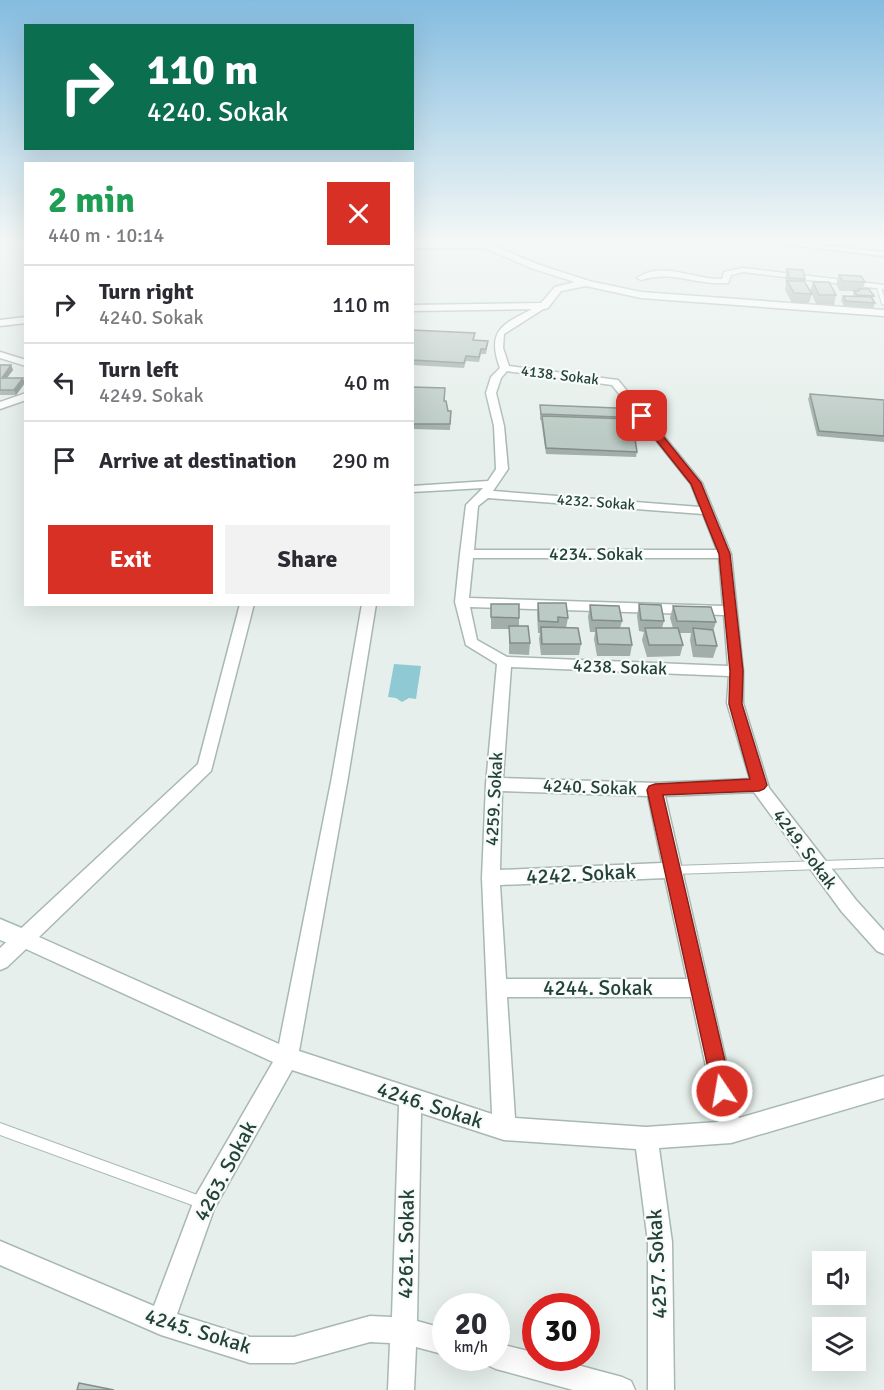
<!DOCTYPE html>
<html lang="en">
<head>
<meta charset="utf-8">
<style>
	body { margin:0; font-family:Signika,sans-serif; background:#f2f2f3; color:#2b2b33; height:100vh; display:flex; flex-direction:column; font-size:22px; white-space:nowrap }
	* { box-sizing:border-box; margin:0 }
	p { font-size:20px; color:#7c7c81 }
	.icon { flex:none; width:33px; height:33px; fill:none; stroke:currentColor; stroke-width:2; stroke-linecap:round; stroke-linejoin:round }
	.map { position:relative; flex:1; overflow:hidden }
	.panel { position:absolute; left:24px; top:162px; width:390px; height:444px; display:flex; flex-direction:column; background:#fff; border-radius:0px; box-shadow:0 6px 24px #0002 }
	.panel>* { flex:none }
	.hud { position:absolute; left:24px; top:24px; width:390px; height:126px; border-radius:0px; box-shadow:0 6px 24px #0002; background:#0b6e4f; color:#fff; overflow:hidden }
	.tools { position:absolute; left:812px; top:1251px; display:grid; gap:12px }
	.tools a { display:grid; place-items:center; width:54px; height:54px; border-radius:0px; background:#fff; box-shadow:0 6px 24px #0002; font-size:30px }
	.speed { position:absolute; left:432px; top:1293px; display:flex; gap:12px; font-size:30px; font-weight:700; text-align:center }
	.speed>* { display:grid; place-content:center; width:78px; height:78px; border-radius:50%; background:#fff; box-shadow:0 6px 24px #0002; line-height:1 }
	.speed small { font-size:15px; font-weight:400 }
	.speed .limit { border:9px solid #d22; background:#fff; color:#111 }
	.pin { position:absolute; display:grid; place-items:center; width:51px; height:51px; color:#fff; margin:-26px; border-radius:12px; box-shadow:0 3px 9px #0006 }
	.me { position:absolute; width:66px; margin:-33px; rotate:348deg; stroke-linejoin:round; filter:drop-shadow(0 0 4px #0008) }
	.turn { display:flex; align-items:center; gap:21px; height:126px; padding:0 24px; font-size:27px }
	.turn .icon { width:78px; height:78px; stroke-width:2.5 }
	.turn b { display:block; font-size:42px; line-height:51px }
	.round { display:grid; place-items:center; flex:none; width:63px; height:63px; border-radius:0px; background:#f2f2f3 }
	.overview { display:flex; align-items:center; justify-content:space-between; height:102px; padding:0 24px }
	h1 { font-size:36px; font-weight:800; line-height:45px; color:#1e9e55 }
	.button { display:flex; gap:12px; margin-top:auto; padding:12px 24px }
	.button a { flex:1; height:69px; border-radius:0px; background:#d93025; color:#fff; font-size:24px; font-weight:800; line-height:69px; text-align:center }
	.button a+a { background:#f2f2f3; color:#2b2b33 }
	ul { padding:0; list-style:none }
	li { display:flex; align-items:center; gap:18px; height:78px; padding:0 24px; border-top:2px solid #e1e1e2 }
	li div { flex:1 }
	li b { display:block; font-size:22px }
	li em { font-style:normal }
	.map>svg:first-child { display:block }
	.water { fill:#8ec9d4 }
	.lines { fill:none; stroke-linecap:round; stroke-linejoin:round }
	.lane-casing { stroke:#a8b8b2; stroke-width:2 }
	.street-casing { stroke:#a8b8b2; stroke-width:3 }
	.secondary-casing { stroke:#a4bbb3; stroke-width:3 }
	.lane { fill:#fff; fill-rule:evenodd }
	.street { fill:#fff; fill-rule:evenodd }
	.secondary { fill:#fff; fill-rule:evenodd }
	.wall { fill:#a1aea9 }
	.shaded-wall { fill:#838d89 }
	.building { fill:#bbcac4; stroke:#838d89; stroke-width:1.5 }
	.route { fill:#d93025; stroke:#8d1f18; stroke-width:1.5 }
	.labels { text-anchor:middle; stroke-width:4.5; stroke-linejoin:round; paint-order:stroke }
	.far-street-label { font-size:15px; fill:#24423a; stroke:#f7fbf9 }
	.street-label { font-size:18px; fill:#24423a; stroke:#f7fbf9 }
	.near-street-label { font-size:21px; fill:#24423a; stroke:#f7fbf9 }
</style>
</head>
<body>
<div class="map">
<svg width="884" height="1390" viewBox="0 0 884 1390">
	<rect width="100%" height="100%" fill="#e6efeb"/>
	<path class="water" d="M394,664l27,2 -5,33 -7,-1 -7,4 -6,-4 -8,-1z"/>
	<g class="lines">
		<defs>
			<g id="lane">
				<path d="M879,286l2,1 3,10v8l-2,-1 -5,-17z"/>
				<path d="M884,859v8l-211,7 -3,-1 -1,-3 1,-3 3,-1z"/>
				<path d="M0,1123l203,74 4,2 2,4 -2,4 -4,2 -203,-74z"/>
			</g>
			<g id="street">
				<path d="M774,243h27l83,9v4z"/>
				<path d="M743,268l141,17v4l-141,-17 -12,3 -3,8h-3c-32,2 -51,-13 -84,-3l-4,-2c25,-18 57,2 85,1l2,-7z"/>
				<path d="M541,304l7,2 -44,28 -1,14 6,18 109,14 84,103 29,71 12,117v32l26,85 87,112 28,31v23l-7,-3 -35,-39 -88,-120 -89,4 74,322 145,-42v22l-153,45 -72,5 13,94 2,148h-26v-148l-12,-93 -132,-9 -83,-27 -4,208 29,8v26l-30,-8 -2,43h-26l2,-47 -20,-1 -76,21h-44l-89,-28 -161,-70v-24l154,65 42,-111 77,-133 -247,-113 -19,18 -7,3v-22l198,-184 42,-160h14l-43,167 -172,166 240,107 53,-267 30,-173h14l-28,173 -49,274 193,63 -10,-236 4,-94 11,-120 -31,-19 -11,-43 5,-48 6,-49 17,-17 -71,4v-6l76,-5 8,-12 -2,-43 -8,-33 5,-16 9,-9c-16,-43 9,-45 41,-64zM507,371l105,14 79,99 9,23 -207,-16 15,-22 -4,-43 -8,-33 5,-15zM488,498l215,16 14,36h-243l4,-44zM473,558h246l4,48 -254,-8zM470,607l254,8 4,51 -221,-9 -30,-17zM511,667l218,9 -2,27 23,76 -95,4 -152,-5zM502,791l146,5 14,67 -162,7zM665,878l22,101h-181l-6,-94zM507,997h184l27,125 -72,5 -131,-9zM292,1070l107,35 -7,212 -22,-1 -76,21h-44l-73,-23 37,-105z"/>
				<path d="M0,352l26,8v6l-26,-8z"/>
				<path d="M26,393v7l-26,9v-7z"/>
				<path d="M496,1343l40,10v5h15l71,19 9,4 4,9h-62l-77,-21 -9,-4 -4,-7h13z"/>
			</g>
			<g id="secondary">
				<path d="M412,243h75l50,21 52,17 52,11 243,18v6l-243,-18 -55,-12 -25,5 -13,17 -4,1 -132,2v-6l129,-2 14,-16 20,-5 -44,-14 -46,-20h-73z"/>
				<path d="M26,317v6l-26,3v-6z"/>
				<path d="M0,919l31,13 3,7 -3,7 -8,3 -23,-9z"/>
			</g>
		</defs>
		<use href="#lane" class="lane-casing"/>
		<use href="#street" class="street-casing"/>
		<use href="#secondary" class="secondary-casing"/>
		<use href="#lane" class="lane"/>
		<use href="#street" class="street"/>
		<use href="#secondary" class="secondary"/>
	</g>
	<g class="wall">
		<path d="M787,269l18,10 -1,2 6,10 3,-9 23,13 -2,10 -18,-1 -4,-10 -3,9h-17l-7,-13 1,-5 -1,-7z"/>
		<path d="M839,275l26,7 -2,7 11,7 -1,3 2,4 -2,5 -29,-2 -3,-6 2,-4h10l1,-5h3h-17l-4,-7z"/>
		<path d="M412,330l63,3 -1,7 14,1 -2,13h-5l-2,8 -13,-1 -2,7 -52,-3z"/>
		<path d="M0,365h11l2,5 -6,8 18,5 -9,12h-16z"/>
		<path d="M412,387l32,14 4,10h3l-1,19 -38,-1z"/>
		<path d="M810,394l74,6v42l-67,-6 -9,-37z"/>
		<path d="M540,405l79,12v1l18,34 -1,5 -90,-3 -5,-34h-1z"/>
		<path d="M538,603l30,15 -2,10 15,16 -2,11h-38l-2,-16 1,-6h-2l-1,-19z"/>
		<path d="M491,604l28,14v8l11,17 -1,12 -20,-1v-25h-18z"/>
		<path d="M639,604l25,17 -2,7h11l-3,-10 3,-12 43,16 -3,9 4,15 -4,12 -20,-1 -3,-17 1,-7h-11l3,12 -3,11 -33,1 -5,-17 2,-8 -5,-1 -2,-15z"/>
		<path d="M590,605l32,16 -2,7 12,17 -2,11h-33l-3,-17 1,-7h-5l-2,-15z"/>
	</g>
	<g class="shaded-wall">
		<path d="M11,365l2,5 -10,13 -1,-5z"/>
		<path d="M23,378l2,5 -9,12 -2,-5z"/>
	</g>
	<g class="building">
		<path d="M787,269l16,1 2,9 -16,-1z"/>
		<path d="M839,275l22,1 4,6 -22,-1z"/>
		<path d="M787,281h17l8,13 -18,-1z"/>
		<path d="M813,282h16l7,13h-17z"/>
		<path d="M858,289h11l5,7 -17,-1 -3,-4h5z"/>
		<path d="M843,296l28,1 4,6 -29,-2z"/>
		<path d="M412,330l63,3 -2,7 15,1 -2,8h-5l-2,8 -13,-1 -2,7 -52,-3z"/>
		<path d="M0,365h11l-9,13h21l-9,12h-14z"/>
		<path d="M412,387l33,1 -1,13h2l2,10h3l-1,13h-38z"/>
		<path d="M810,394l74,6v36l-65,-5z"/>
		<path d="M540,405l77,3 2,9 -78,-3z"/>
		<path d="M542,416l90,3 5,33 -91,-4z"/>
		<path d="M538,603h28l2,15 -10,-1v5l-19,-1z"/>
		<path d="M491,604h28v14l-28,-1z"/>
		<path d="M639,604l22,1 3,16 -23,-1z"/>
		<path d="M590,605l29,1 3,15 -30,-1z"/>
		<path d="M673,606l38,1 5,15 -39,-1z"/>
		<path d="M509,626h19l2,17h-20z"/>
		<path d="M541,627l37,1 3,16h-39z"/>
		<path d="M596,628h33l3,17 -34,-1z"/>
		<path d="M645,628h33l5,17h-34z"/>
		<path d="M693,628l20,2 4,16 -21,-1z"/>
		<path d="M79,1383l35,7h-37z"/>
	</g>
	<linearGradient id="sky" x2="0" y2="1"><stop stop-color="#84bce0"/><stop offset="0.55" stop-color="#f4f8f6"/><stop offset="1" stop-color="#f4f8f6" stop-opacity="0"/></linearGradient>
	<rect width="884" height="438" fill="url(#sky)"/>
	<path class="route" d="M642,413l3,1 56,69 29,71 13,117 -1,33 25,81 -3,4 -5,2 -96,4 69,296 -3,7 -7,3 -7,-3 -2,-7 -66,-301 2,-4 6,-2 95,-5 -21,-75 1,-33 -11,-117 -28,-70 -54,-68z"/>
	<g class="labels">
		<g class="far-street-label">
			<text transform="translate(560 375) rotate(7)" y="5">4138. Sokak</text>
			<text transform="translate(596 502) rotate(4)" y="5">4232. Sokak</text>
		</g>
		<g class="street-label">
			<text x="596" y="560">4234. Sokak</text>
			<text transform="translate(620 667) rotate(2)" y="6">4238. Sokak</text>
			<text transform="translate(590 787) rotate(2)" y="6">4240. Sokak</text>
			<text transform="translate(494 799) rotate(-87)" y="6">4259. Sokak</text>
			<text transform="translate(805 849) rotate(53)" y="6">4249. Sokak</text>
		</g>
		<g class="near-street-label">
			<text transform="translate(581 874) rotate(-3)" y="7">4242. Sokak</text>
			<text x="598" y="995">4244. Sokak</text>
			<text transform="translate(430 1105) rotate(18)" y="7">4246. Sokak</text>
			<text transform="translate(225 1171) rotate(-62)" y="7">4263. Sokak</text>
			<text transform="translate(406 1244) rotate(-89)" y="7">4261. Sokak</text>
			<text transform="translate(657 1264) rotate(-93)" y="7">4257. Sokak</text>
			<text transform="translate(198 1331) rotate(17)" y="7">4245. Sokak</text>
		</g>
	</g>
</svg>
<div class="tools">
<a><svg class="icon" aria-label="sound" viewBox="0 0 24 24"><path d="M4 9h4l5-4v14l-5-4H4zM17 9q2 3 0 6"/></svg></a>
<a><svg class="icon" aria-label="layers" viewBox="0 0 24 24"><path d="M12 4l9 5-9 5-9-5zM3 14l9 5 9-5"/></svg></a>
</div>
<div class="speed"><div>20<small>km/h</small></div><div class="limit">30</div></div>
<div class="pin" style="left:642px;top:416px;background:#d93025"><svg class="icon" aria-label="arrive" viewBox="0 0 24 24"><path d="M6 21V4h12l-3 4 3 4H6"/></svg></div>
<svg class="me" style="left:722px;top:1091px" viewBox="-20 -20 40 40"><circle r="17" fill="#d93025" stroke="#fff" stroke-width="3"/><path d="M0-11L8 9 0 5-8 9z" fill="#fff"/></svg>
<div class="hud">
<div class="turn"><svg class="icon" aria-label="right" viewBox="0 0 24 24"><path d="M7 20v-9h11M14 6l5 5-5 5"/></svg><div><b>110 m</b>4240. Sokak</div></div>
</div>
<section class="panel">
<div class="overview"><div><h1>2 min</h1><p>440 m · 10:14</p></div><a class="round" style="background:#d93025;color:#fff"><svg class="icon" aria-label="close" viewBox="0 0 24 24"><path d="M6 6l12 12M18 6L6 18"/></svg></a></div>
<ul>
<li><svg class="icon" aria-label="right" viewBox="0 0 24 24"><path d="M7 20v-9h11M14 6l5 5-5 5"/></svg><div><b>Turn right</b><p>4240. Sokak</p></div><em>110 m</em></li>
<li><svg class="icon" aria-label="left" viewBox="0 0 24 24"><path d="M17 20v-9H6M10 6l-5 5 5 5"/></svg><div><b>Turn left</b><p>4249. Sokak</p></div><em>40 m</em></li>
<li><svg class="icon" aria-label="arrive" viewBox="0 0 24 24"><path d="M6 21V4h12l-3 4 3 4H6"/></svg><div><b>Arrive at destination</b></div><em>290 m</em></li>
</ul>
<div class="button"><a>Exit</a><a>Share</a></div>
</section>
</div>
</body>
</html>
